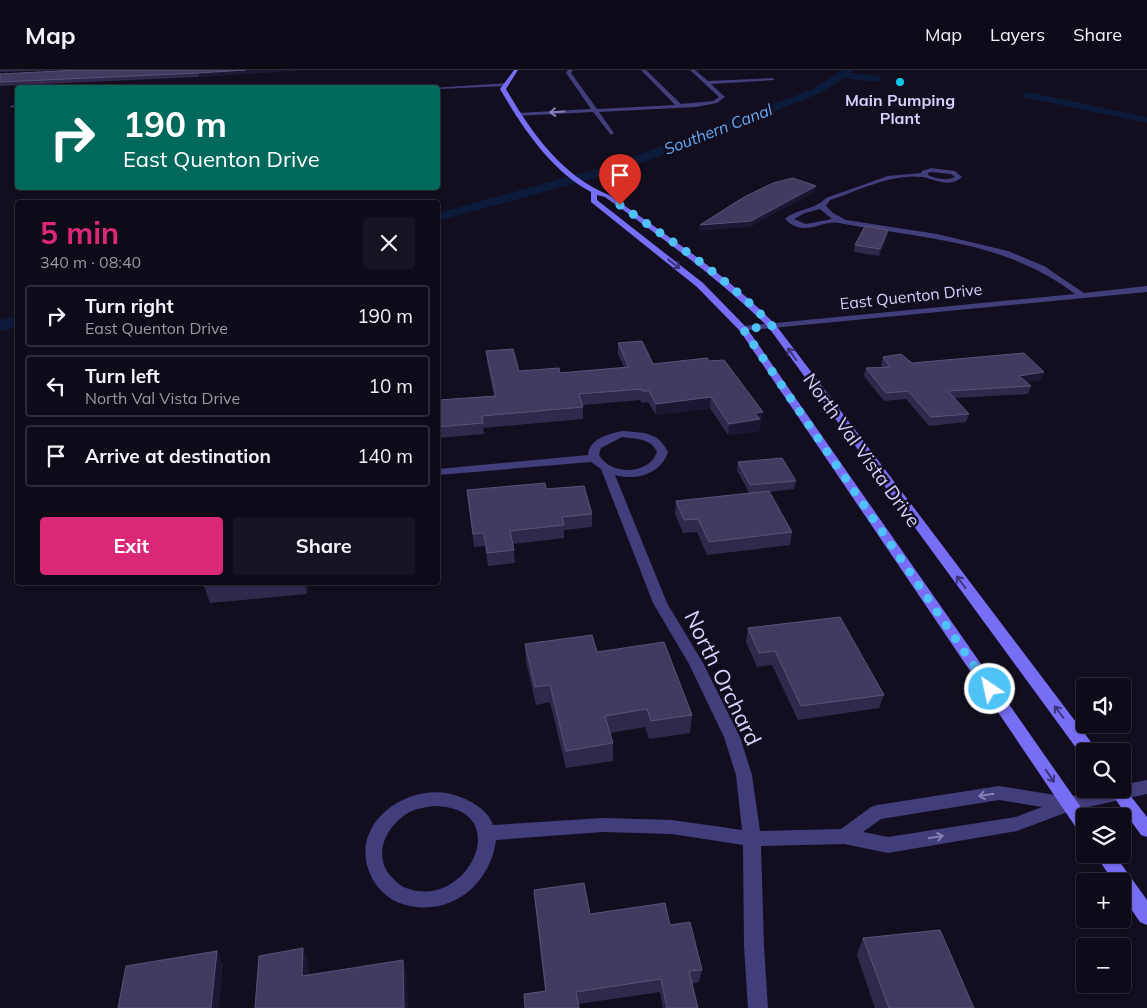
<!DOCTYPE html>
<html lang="en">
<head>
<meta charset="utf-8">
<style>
	body { margin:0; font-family:Mulish,sans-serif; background:#171320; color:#f1f3f6; height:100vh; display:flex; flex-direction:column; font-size:19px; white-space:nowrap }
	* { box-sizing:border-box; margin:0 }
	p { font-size:16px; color:#9b9aa1 }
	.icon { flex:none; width:28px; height:28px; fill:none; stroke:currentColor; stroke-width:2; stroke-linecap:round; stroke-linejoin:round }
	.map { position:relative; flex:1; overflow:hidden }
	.drawer { position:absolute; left:15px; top:130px; width:425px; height:385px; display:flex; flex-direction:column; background:#0e0a17; border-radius:5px; box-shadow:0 1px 4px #0004,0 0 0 1px #2e2b36 }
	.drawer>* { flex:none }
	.guide { position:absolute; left:15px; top:15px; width:425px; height:105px; border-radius:5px; box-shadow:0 1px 4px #0004,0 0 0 1px #2e2b36; background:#00695c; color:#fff; overflow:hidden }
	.fabs { position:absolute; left:1076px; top:608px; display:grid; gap:10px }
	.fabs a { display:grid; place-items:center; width:55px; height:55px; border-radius:5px; background:#0e0a17; box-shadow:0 1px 4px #0004,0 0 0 1px #2e2b36; font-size:25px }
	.pin { position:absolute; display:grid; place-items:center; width:42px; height:42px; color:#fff; margin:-51px -21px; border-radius:50% 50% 50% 0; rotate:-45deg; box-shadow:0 0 5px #0007 }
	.pin .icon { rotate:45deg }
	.me { position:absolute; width:55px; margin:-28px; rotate:326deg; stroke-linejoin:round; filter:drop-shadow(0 0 4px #0008) }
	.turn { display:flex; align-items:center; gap:18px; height:105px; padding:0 25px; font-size:22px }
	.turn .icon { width:65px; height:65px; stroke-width:2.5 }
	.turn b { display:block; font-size:35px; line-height:42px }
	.round { display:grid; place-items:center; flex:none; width:52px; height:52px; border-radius:5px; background:#171320 }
	.overview { display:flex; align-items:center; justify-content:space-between; height:85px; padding:0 25px }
	h1 { font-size:30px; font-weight:700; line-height:38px; color:#db2777 }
	.action { display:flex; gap:10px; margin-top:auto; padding:10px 25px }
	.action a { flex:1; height:58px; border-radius:5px; background:#db2777; color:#fff; font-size:20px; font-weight:700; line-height:58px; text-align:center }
	.action a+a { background:#171320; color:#f1f3f6 }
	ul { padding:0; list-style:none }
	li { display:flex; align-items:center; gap:15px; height:62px; margin:0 10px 8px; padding:0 15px; border:2px solid #2e2b36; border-radius:5px }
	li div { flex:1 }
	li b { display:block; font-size:19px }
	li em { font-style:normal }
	header { display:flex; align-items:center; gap:30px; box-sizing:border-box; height:70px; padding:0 25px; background:#0e0a17; border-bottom:1px solid #2e2b36 }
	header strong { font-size:24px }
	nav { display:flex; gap:28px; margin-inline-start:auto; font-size:18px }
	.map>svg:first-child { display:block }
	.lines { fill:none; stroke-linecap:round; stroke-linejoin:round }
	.canal { fill:#0d1b3a; fill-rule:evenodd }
	.street { fill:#423d7b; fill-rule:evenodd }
	.secondary { fill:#786ef5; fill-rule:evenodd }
	.wall { fill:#31294c }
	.shaded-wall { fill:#1d1632 }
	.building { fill:#433b5f; stroke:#5a5278 }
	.oneway { stroke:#857fb5 }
	.oneway2 { stroke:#3b3475 }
	.route { stroke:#4fc3f7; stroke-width:9; stroke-dasharray:0 16.2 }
	.poi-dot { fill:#10c6e7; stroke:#120e1f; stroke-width:2 }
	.labels { text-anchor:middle; stroke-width:5; stroke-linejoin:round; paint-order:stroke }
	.far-poi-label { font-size:16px; font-weight:bold; fill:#d7d0fc; stroke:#120e1f }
	.far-water-label { font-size:16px; font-style:italic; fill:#65abf4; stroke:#120e1f }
	.far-street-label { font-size:16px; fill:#d7d0fc; stroke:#120e1f }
	.street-label { font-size:19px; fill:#d7d0fc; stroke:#120e1f }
	.near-street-label { font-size:22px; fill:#d7d0fc; stroke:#120e1f }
</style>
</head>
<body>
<header>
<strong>Map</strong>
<nav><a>Map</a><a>Layers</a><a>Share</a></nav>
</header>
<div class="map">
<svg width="1147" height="938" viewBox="0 0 1147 938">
	<rect width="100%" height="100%" fill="#120e1f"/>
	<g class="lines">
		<g class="canal">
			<path d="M842,0h12l-3,3 26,3 5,3 -5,3 -33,-4 -23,15 -200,78 -183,50v-8l173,-48 202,-76z"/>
			<path d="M1027,22l120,25v6l-124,-26 -1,-2z"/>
			<path d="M18,246v11l-18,4v-11z"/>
		</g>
		<g class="street">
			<path d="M568,0h5l-2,3 26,36 78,-4 -34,-35h5l35,34 32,-3 6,-4 -29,-27h5l13,11 64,-3 3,2 -64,4 14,13 -8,6 -21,4 -97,5 15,21 -3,2 -18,-23 -78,4 2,-3 74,-4 -25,-36z"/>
			<path d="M508,13l-2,3 -68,3v-1h-6z"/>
			<path d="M18,34v4l-8,-1 1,-1z"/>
			<path d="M931,98l24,3 7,6c-13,12 -26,2 -40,0 -29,-4 -65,14 -92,23l-4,6 7,7 13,7 91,14 71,17 36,15 40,27 63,-7v6l-407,39 -2,-2 5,-3 332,-32c-71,-54 -152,-55 -236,-71 -16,-4 -35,16 -54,-4 13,-11 30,-9 41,-21l62,-22 33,-3 1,-2zM931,102l20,2 4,3c-9,4 -18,2 -27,-2v-2zM820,139l12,10 -26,5 -12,-5 11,-6z"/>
			<path d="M622,361c21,2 36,0 46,21 -7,22 -32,29 -53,23l52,128 36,60 37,74 12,38 8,56 81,-2 30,-22 6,-2 122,-19 69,11 39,-8h15v-4l25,-5v14l-77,17 -53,20 -129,22 -44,-9 -83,2 3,100 4,62h-20l-4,-62 -1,-101 -71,-11 -69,-2 -107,8c-6,48 -51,81 -99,62 -11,-5 -21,-15 -26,-26 -26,-55 44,-100 92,-78 13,6 25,13 30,27l110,-7 69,2 70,10 -6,-55 -12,-38 -35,-73 -36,-61 -52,-134 -10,-7 -153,13v-6l150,-14c1,-16 20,-21 34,-24zM622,367c14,2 29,1 35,15 -8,23 -46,24 -58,3l2,-7zM999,730l43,7 -26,10 -128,20 -25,-5 18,-13zM434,736c83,1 34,106 -28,82 -6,-2 -13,-9 -17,-14 -17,-23 0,-52 23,-63 7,-3 15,-4 22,-5z"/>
		</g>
		<g class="secondary">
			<path d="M514,0h4l-12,19c25,43 56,87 103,106 58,40 116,79 166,129l319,422 2,5h-11v5h-3l-313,-428c-50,-50 -107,-90 -164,-131l-8,-2v5l106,83 43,44 341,489h-2v18l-6,-2 -339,-501 -43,-44 -106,-85v-10c-40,-21 -69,-65 -91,-103z"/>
			<path d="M1122,715l25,32v20l-6,-2 -33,-46h14z"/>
			<path d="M1095,784h19l33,46v25l-7,-3 -18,-26v-15h-9z"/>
		</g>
	</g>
	<g class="wall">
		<path d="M0,0h62l-62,2z"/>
		<path d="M301,0l-102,7 -199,9v-12z"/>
		<path d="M888,160l-1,7 -8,19 -25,-4 1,-7z"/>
		<path d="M618,273l35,21 108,59h-1l-1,8 -31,4 -18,-27 -54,7 -8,-13 -6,1 -2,-3 -57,5v14l-100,9 1,6 -46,4v-38l56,-4 -7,-34 -1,-11 33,20 41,2 64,-6 -6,-13z"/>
		<path d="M883,287l29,6 132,9 -3,8 -14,2 4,4 -3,8 -73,4 14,16 -3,8 -37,4 -23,-27 -22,2 -20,-25 2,-8 17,-1 -2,-2z"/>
		<path d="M738,392l58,19 -2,8 -25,3 23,40 -2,13 -83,10 -10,-23 -14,1 -8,-19 1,-13 73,-8 -12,-23z"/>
		<path d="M546,419l46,25v13l-28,3v8l-51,6 2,19 -27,3 -3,-20 -11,1 -7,-57z"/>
		<path d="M205,512h103l-1,12 -97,9 -6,-17z"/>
		<path d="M748,558l136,67 -5,13 -81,12 -26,-55 -15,2 -11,-25z"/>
		<path d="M525,574l72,8 95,63 -2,18 -41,6 -4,-12 -35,6 3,10v18l-47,7 -16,-66 -14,3 -10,-44z"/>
		<path d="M534,820l56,24 80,11 32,45 -3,12 -7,2 6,24h-35l-3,-16 -82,12 1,4h-54l-1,-14 21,-3 -10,-88z"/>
		<path d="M863,868l111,70h-99l-18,-53z"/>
	</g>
	<g class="shaded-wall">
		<path d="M246,0h55l-102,7 -1,-4z"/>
		<path d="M816,116l-1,6 -65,35 -51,4 1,-6z"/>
		<path d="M888,160l-1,7 -8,19 1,-7z"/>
		<path d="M1044,302l-3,8 -25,4 3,-8z"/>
		<path d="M711,327l-1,11 -54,7v-11z"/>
		<path d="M763,342l-2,11h-1l-1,8 -31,4 1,-11 26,-11z"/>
		<path d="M304,512h4l-1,12z"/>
		<path d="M303,878l6,17 -1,27 -6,-16z"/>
		<path d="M217,881l6,13 -4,44h-8z"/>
		<path d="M403,890l4,16 1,32h-4z"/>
	</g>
	<g class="building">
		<path d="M78,0h168l-48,3 -198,9v-8z"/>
		<path d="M793,108l23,8 -65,35 -51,4 44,-28 29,-14z"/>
		<path d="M865,156l23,4 -8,19 -25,-4z"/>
		<path d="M642,271l11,23 54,-6 2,3 15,-1 39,52 -8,1 5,6 -31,5 -18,-27 -55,7 -7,-13h-7l-1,-2 -62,5 4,13 -101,9 1,7 -45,4v-27l58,-4 -10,-45 27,-2 6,22 40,-3 1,5 69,-6 -11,-24z"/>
		<path d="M1024,283l20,19 -25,4 12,10 -83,5 21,23 -38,3 -23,-26 -22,2 -20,-25 24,-1 -7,-10 18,-3 11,9z"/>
		<path d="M782,388l14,23 -46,4 -12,-23z"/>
		<path d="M545,413l1,6 38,-3 8,28 -30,3 2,8 -54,6 4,19 -27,3 -3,-20 -11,1 -6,-44z"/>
		<path d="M769,421l23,41 -83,10 -11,-23 -14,1 -8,-19z"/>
		<path d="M205,512h37l-38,4z"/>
		<path d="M840,547l44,78 -83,11 -26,-55 -16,2 -11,-25z"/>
		<path d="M592,565l5,17 67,-10 28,73 -41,6 -4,-12 -42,7 8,27 -47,8 -16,-66 -15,2 -10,-43z"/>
		<path d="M584,813l6,31 75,-11 5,22 20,-3 12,48 -13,1 9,37h-31l-6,-29 -85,13 3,16h-54l-1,-14 22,-3 -12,-101z"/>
		<path d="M940,860l34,78h-85l-26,-70z"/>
		<path d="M303,878l-1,28 101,-16 1,48h-149l4,-52z"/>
		<path d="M217,881l-6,57h-93l8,-42z"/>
	</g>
	<defs><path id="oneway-shaft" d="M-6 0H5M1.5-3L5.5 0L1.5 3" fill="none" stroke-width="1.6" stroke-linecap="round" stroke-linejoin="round" transform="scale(1.25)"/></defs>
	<g class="oneway">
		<use href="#oneway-shaft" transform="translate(557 42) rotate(177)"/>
		<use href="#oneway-shaft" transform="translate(986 725) rotate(171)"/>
		<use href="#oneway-shaft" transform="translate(936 767) rotate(-9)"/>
	</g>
	<g class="oneway2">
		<use href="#oneway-shaft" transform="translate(674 194) rotate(38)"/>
		<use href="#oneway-shaft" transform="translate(792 284) rotate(-126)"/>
		<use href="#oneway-shaft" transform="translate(961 512) rotate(-127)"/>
		<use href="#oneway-shaft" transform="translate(1059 642) rotate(-127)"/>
		<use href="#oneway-shaft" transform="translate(1050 706) rotate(56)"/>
	</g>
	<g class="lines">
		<path class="route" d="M620,135c53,37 108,73 152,121l-29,3 247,360"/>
	</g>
	<circle class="poi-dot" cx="900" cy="12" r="5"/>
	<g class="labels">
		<g class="far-poi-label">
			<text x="900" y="36">Main Pumping<tspan x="900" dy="18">Plant</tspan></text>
		</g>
		<g class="far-water-label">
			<text transform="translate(718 59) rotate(-21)" y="6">Southern Canal</text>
		</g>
		<g class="far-street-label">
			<text transform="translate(911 226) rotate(-6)" y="6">East Quenton Drive</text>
		</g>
		<g class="street-label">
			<text transform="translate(862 380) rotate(54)" y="7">North Val Vista Drive</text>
		</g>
		<g class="near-street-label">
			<text transform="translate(723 608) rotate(64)" y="8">North Orchard</text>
		</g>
	</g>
</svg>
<div class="fabs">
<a><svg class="icon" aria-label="sound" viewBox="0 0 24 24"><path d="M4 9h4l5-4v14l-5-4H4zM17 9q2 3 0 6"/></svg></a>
<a><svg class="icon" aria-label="search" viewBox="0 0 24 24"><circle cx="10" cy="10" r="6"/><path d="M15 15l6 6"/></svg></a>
<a><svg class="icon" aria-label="layers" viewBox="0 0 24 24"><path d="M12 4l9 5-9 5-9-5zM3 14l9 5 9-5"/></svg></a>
<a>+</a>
<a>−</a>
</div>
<div class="pin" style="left:620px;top:135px;background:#d93025"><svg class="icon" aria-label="arrive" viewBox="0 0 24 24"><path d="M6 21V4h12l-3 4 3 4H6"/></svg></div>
<svg class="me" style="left:990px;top:619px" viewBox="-20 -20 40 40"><circle r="17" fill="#4fc3f7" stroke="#fff" stroke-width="3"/><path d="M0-11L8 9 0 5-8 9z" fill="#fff"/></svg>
<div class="guide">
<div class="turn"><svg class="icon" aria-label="right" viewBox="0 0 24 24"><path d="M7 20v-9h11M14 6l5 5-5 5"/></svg><div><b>190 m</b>East Quenton Drive</div></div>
</div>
<section class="drawer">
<div class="overview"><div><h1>5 min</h1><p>340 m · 08:40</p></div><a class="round"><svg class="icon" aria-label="close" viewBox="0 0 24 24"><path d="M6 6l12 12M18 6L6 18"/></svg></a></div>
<ul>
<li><svg class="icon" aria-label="right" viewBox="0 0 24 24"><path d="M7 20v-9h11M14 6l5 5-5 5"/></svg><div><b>Turn right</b><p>East Quenton Drive</p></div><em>190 m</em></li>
<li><svg class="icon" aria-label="left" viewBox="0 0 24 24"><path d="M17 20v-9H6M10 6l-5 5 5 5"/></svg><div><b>Turn left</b><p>North Val Vista Drive</p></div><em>10 m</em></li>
<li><svg class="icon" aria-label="arrive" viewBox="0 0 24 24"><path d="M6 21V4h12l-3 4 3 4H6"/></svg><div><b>Arrive at destination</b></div><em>140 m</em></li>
</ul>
<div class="action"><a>Exit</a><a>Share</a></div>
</section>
</div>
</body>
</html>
